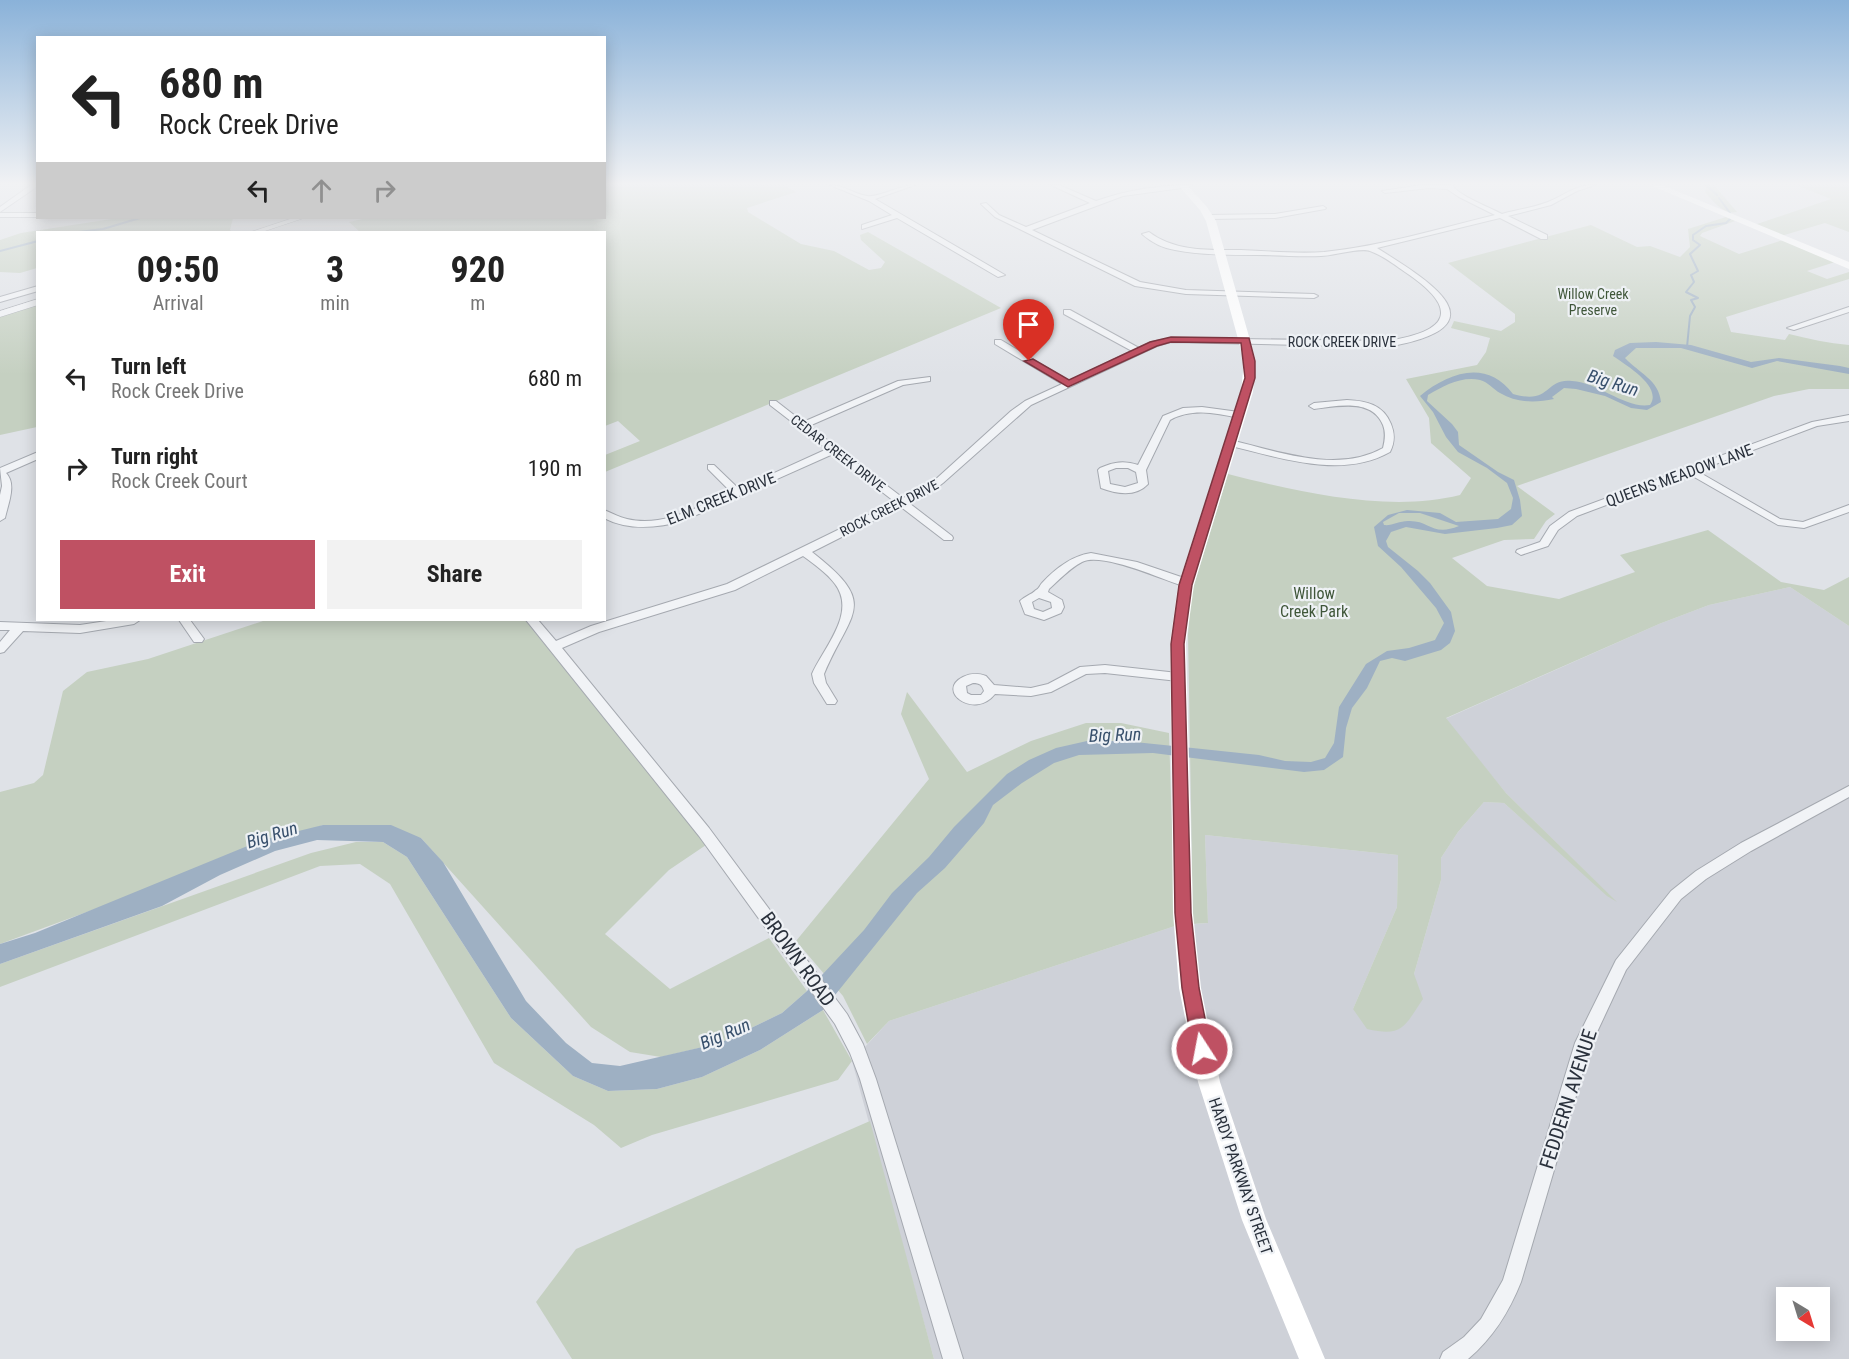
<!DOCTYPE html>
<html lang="en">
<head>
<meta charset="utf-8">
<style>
	body { margin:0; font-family:"Roboto Condensed",sans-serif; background:#f2f2f2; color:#222; height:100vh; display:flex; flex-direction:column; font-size:22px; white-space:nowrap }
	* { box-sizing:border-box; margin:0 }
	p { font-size:20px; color:#767676 }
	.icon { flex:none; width:33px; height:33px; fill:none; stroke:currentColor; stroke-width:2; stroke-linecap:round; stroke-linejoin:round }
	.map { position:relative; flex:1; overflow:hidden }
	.side { position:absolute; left:36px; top:231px; width:570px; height:390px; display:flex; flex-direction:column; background:#fff; border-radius:0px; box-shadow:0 3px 15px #0003 }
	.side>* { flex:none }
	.guide { position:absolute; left:36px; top:36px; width:570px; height:183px; border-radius:0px; box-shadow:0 3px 15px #0003; background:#fff; color:#222; overflow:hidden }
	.needle { width:39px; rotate:142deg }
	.fabs { position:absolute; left:1776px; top:1287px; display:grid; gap:12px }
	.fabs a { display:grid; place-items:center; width:54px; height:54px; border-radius:0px; background:#fff; box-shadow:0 3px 15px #0003; font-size:30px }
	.pin { position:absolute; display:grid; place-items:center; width:51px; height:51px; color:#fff; margin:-62px -26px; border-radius:50% 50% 50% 0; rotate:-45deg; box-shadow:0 0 6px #0007 }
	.pin .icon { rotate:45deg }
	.me { position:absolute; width:66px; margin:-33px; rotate:349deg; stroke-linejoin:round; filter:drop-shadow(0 0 4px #0008) }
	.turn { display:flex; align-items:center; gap:21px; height:126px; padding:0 24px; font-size:27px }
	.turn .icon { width:78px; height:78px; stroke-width:2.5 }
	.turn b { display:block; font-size:42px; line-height:51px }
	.lanes { display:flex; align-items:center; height:57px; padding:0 24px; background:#0003; justify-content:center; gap:30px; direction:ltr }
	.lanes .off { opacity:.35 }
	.eta { display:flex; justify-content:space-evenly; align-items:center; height:102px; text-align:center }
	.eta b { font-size:36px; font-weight:700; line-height:42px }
	.primary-button { display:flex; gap:12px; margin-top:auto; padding:12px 24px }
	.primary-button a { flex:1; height:69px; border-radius:0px; background:#bf5163; color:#fff; font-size:24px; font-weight:700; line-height:69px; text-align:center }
	.primary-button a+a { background:#f2f2f2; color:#222 }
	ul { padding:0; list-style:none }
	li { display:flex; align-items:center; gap:18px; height:90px; padding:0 24px }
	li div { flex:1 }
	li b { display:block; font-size:22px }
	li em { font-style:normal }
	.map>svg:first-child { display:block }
	.built { fill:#ced1d8; fill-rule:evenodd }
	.green { fill:#c5d0c1 }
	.water { fill:#9eb0c3; fill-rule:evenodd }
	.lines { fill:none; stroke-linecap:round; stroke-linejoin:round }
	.stream { stroke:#9eb0c3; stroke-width:2 }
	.minor-casing { stroke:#a5a9b0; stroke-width:2 }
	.tertiary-casing { stroke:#a5a9b0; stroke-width:1 }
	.minor { fill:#f1f3f6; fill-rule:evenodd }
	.tertiary { fill:#f1f3f6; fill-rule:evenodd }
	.secondary { fill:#fff; fill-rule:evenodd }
	.route { fill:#bf5163; stroke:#7c3540; stroke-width:1.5 }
	.labels { text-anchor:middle; stroke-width:4.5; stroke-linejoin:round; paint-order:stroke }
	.far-park-label { font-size:14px; fill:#3f5639; stroke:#eef1f5 }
	.far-street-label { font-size:14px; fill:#2a313c; stroke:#eef1f5 }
	.street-label { font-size:16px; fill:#2a313c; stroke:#eef1f5 }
	.park-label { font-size:16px; fill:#3f5639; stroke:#eef1f5 }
	.water-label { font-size:18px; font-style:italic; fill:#38506c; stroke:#eef1f5 }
	.near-street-label { font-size:20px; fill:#2a313c; stroke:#eef1f5 }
</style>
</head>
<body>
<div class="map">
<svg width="1849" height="1359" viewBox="0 0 1849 1359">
	<rect width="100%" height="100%" fill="#dfe2e7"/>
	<path class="built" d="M1790,587l59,39v733h-915l-82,-298 37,-40 286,-95 33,-3 -3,-88 193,20 -1,52 -44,102 61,-35 27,-94v-22l17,-26 26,-30 20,1 110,97 -108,-107 -61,-74 214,-95 50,-19zM1786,1298h34v32h-34z"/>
	<g class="green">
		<path d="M605,185h179l12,7 -49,16 1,4 53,32 33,7 35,19 12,-2 4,-6 -24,-22 -1,-5 8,-3 133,76 -396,164v-17l35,-14 -22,-20 -13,5 -1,-194h-244l-11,-10 18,-4h237z"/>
		<path d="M1701,185h13l23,27c-14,3 -23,-10 -32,-20l1,-5z"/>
		<path d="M1796,185h53v47l-24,-9 -44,13 -27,-11 77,-26z"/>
		<path d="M1726,217l9,4 -33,12 -2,3 39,18 44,-14 52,22 -28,9 20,8 22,-7v7l-123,38 5,15 54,8 4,-6c20,5 39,9 60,11v44h-40l-35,7 -257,90 38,28 -9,7 -12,18 -30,1 -52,18 35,28 72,13 76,-27 -15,-17 88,-25 73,52 43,8 25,-13v49l-59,-39 -81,18 -50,19 -213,94 60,75 111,109 -10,-6 -103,-93 -20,-1 -26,30 -17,26v22l-27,94 9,25c-19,28 -20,38 -56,30l-14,-20 44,-102 1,-52 -193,-20 3,88 -15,1 -5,-290 4,-42 36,-118c71,18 161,39 232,21l11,-17 -40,-35 -2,-25 -23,-39 71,-14 9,-13 4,-14 -39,-10 3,-7 47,10 14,-9v-8l-67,-51 143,-38 46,22 13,-1 30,11 10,-10 -2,-18z"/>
		<path d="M118,218h115l-3,12 2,2h-194l-1,36 -17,5 -20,-1v-32l21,-7z"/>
		<path d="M37,305v122l-37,8v-118z"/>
		<path d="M266,620h259l181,225 -37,25 -64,64 65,55 99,-51 38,53 -25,22 -62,30 -59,14 -31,-5 -39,-25 -170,-189 -98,-13 -323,119v-152l34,-9 9,-8 20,-84 24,-19 61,-13z"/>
		<path d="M907,692l60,80 64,-31 55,-18h35l48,10 6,193 -286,95 -22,23 -24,-48 -47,-55 133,-162 -28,-65z"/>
		<path d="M356,842h27l24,15 104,161 62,58 35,15 49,-2 45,-12 58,-27 63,-40 29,51 -14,19 -186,55 -31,13 -27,-23 -100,-62 -104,-179 -30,-20 -40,2 -320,121v-23l311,-111z"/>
		<path d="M870,1121l64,238h-362l-36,-57 40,-53z"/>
	</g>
	<path class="water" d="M1656,342l35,3 60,17 28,-4 61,8 9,2v6l-72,-13 -25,7 -71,-20h-45l-11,10c14,15 34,22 36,44l-14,8 -16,-2 -26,-12 -29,-7 -12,-1 -12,9 2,2c-19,4 -37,4 -54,-6 -7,-4 -12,-11 -20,-13 -19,-4 -36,6 -52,15l-1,6 25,23 6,8 1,13 39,27 16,8 6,20 2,16 -10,9 -15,3 -52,6 -39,-7 -15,5 -5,9 2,6 30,24 12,12 21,29 4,19 -5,12 -9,7 -36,11 -13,-3 -12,3 -13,27 -15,20 -6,20 -3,29 -19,13 -20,2 -151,-19 -74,2 -25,8 -32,20 -29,22 -9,18 -39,45 -28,25 -94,117 -63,40 -58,27 -45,12 -49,2 -35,-15 -62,-58 -104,-161 -24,-15 -66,-2 -42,11 -55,24 -58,31 -162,58v-20l35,-11 227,-93 61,-15h68l30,13 22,24 83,139 40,42 26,20 28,3 100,-23 62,-30 25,-22 57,-61 28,-37 37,-36 25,-30 53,-53 22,-14 27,-12 31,-7h38l58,6 76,8 26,6 26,1 14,-4 9,-15 5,-36 27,-43 21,-13 22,-3 26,-8 9,-17 -8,-15 -35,-41 -23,-21 -4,-19 14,-12 19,-5 33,3 16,9 42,-3 13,-10 2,-11 -6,-15 -20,-15 -29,-16 -12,-15 -13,-25 -13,-16c29,-24 67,-37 93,-2 39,11 31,-16 59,-13 28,2 53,28 78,24 13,-18 -24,-40 -37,-49l2,-6 15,-7zM1399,513h21l39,13c-27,11 -29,-6 -51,-5 -9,0 -16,5 -24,4l-1,-3z"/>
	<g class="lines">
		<g class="stream">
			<path d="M1706,185l11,10"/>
			<path d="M1719,198l11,15"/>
			<path d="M78,232l25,-3 37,-11"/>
			<path d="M0,251l38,-10"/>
			<path d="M1687,347l3,-31 5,-9 -4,-7 7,-2 -12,-6 8,-10 -3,-7 7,-4 -8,-17 10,-9 -7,-5v-5l13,-9 20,-3 4,-4"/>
		</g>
		<defs>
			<g id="minor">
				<path d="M31,185l7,1 -38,26v-5z"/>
				<path d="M830,185c14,0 24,9 37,11 11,2 33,-11 48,-11l-40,14 130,76 -7,2 -101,-59 -35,11v-4l30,-10 -23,-14z"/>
				<path d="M1051,185h8l37,16c31,-11 64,-16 96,-16l-3,2 -66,9 -91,34 108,52 46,8 128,4 4,2 -4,2 -128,-4 -51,-8 -140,-69 -14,-13 5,-1 13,12 27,12 64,-24z"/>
				<path d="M1422,185h30c7,11 37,22 50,29 14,-4 29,-6 43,-11 18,-6 30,-19 50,-18l-18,6 -26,14 -43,11 39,19v4h-6l-41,-21 -123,30c56,35 127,79 10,99l-216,-5 -14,4 -126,59 -88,78 -13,10 -21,10 43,33 1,2 -1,2h-8l-43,-33 -89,45c68,53 39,58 12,122l2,9 11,18 -2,3h-8l-13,-21 -2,-9c12,-27 45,-61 23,-90 -8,-11 -21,-20 -32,-28l-68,34 -136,42 -37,16 147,180 138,186 16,30 13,35 87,280h-20l-83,-280 -10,-26 -15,-29 -136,-188 -173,-216h12l18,21 35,-15 136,-42 168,-82 -62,-48 -150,67c-26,7 -54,10 -79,-3v-8c8,3 15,7 23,9 37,9 72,-13 104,-27l-23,-23v-4h6l25,24 88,-40 -57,-44v-4h6l27,21 95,-41 32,-4v4l-27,4 -94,41 94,72 19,-9 14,-10 75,-68 14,-10 37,-17 -67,-40v-4h6l68,41 63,-30 -68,-37v-4h6l69,38 12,-6 20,-4 216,3c61,-9 75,-31 18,-69 -10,-7 -23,-17 -35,-21 -10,-4 -37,5 -49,5 -21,1 -43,-1 -64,-1 -28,0 -56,0 -82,-5 -13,-2 -24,-8 -33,-16l7,-2c26,20 61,18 92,18 27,1 56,4 83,2 58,-6 114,-23 171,-37l-36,-18 -12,-8 -18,-1 -44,5 -3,-2z"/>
				<path d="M1323,206l3,2 -1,1 -50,9 -66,1 -3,-2 3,-2 66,-1z"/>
				<rect x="0" y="213" width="38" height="4"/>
				<path d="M38,286v5l-38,11v-5z"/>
				<path d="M1849,307v5l-55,18 -7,-2z"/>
				<path d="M1347,400c19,1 36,4 44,24 4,10 4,18 -1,28 -49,28 -112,5 -163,-7l-2,-2 5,-3c48,11 107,34 153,8 2,-8 3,-15 0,-23 -11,-27 -46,-19 -69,-16l-5,-3 5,-3z"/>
				<path d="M1202,407l37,5 5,3 -5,3c-24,-5 -47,-10 -69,2l-24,50 2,14c-12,13 -31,10 -47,4l-3,-18 2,-2c13,-6 24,-8 38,-3l25,-49 20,-8zM1116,468h12l8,4 2,11 -13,4 -15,-3 -2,-13z"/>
				<path d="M1849,415v6l-32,5 -120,45 83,48 23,3 46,-17v7l-45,16 -26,-3 -89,-51 -112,42 -19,14 -10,16 -27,9 -5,-3 1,-2 23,-8 10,-16 19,-14 243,-90z"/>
				<path d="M38,452v7l-32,14c11,11 2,31 -1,45l-5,3v-26l2,-9 -2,-18z"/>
				<path d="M1091,553l46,9 53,18 1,3 -5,4c-23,-7 -83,-35 -104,-25 -12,6 -23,18 -33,27l-1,3 14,8 2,7 -3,6 -17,7 -19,-6 -5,-13c5,-5 11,-6 16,-11 3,-1 4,-5 6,-7 13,-14 29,-27 49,-30zM1039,598l12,4 1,6 -9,4 -9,-3 -2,-7z"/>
				<path d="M113,620h27l-6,4 -54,9 -57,-2 -19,21 -4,1v-11l10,-12h-10v-8l80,3z"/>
				<path d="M179,620h11l14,19 -2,3h-8z"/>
				<path d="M1105,665l73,8 6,4 -6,4 -73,-8 -19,1 -35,18 -20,4 -36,-2c-20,26 -60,-3 -32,-17 8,-4 15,-4 23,-1l8,9 37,3 17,-4 32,-17zM973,683c7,0 9,2 11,8l-3,4h-10l-4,-2 -1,-7z"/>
				<path d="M1849,786v11l-98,54 -45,28 -25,20 -55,71 -35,75 -70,237c-12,30 -28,56 -53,77h-28l3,-7 21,-15 17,-18 22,-39 72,-237 41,-83 55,-69 25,-20 45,-28z"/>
			</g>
			<g id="tertiary">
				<path d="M293,218h11l-42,14h-11z"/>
				<path d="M38,299v6l-38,12v-6z"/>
			</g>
		</defs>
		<use href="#minor" class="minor-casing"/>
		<use href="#tertiary" class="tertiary-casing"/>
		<use href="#minor" class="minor"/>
		<use href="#tertiary" class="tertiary"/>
		<g class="secondary">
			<path d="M1178,185h9l20,22 9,14 40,140 -3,31 -59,193 -8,58 7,270 8,75 19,94 46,137 59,140h-26l-57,-139 -44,-138 -19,-94 -6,-75 -3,-270 8,-58 63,-193 3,-31 -38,-140 -6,-11z"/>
			<path d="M1650,185h12l187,77v7z"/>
		</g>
	</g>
	<linearGradient id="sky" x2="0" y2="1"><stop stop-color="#8ab2d9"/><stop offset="0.49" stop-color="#f1f2f4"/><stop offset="1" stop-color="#f1f2f4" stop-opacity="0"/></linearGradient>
	<rect width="1849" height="375" fill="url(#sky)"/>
	<path class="route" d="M1171,337l78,1 6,23v17l-63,207 -8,59 7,269 8,75 12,61 -3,7 -6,2 -7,-2 -2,-7 -11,-61 -7,-75 -4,-269 8,-59 66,-207 -4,-35 -70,-1 -14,4 -89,41 -44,-26 9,-2 36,21 81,-38z"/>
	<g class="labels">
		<g class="far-park-label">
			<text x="1593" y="299">Willow Creek<tspan x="1593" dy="16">Preserve</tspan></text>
		</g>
		<g class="far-street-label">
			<text x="1342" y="347">ROCK CREEK DRIVE</text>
			<text transform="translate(838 453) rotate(38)" y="5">CEDAR CREEK DRIVE</text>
			<text transform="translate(889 508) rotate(-27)" y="5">ROCK CREEK DRIVE</text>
		</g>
		<g class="street-label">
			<text transform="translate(1679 475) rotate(-20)" y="6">QUEENS MEADOW LANE</text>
			<text transform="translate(721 498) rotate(-22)" y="6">ELM CREEK DRIVE</text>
			<text transform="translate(1241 1176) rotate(71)" y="6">HARDY PARKWAY STREET</text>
		</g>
		<g class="park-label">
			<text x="1314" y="599">Willow<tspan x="1314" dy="18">Creek Park</tspan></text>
		</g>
		<g class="water-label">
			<text transform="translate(1613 383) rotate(17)" y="6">Big Run</text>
			<text transform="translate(1115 735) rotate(-2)" y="6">Big Run</text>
			<text transform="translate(272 835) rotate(-17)" y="6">Big Run</text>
			<text transform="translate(725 1034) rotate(-23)" y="6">Big Run</text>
		</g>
		<g class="near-street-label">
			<text transform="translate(798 959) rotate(54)" y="7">BROWN ROAD</text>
			<text transform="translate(1568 1099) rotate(-72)" y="7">FEDDERN AVENUE</text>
		</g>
	</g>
</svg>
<div class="fabs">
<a><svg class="needle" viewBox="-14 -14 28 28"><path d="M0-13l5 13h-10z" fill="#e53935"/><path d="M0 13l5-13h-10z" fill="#767676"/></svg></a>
</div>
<div class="pin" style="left:1029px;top:361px;background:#d93025"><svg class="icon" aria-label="arrive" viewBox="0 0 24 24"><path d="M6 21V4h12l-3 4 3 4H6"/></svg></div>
<svg class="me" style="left:1202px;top:1049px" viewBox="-20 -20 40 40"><circle r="17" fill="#bf5163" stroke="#fff" stroke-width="3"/><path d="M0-11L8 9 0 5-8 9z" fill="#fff"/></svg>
<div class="guide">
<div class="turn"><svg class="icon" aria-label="left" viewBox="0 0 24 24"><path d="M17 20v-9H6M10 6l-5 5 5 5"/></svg><div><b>680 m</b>Rock Creek Drive</div></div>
<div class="lanes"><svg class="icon" aria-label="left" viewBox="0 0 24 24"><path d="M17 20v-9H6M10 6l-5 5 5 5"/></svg><svg class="icon off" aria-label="ahead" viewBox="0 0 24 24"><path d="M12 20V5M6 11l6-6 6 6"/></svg><svg class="icon off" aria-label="right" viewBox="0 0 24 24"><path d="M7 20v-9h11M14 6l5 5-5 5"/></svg></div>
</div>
<section class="side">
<div class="eta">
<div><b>09:50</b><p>Arrival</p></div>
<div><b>3</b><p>min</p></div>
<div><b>920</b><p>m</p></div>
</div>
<ul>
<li><svg class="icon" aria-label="left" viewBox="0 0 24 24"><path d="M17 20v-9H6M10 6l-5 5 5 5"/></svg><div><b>Turn left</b><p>Rock Creek Drive</p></div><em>680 m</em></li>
<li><svg class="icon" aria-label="right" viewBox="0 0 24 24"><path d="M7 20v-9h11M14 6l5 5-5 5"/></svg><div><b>Turn right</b><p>Rock Creek Court</p></div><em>190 m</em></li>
</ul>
<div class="primary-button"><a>Exit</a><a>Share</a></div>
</section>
</div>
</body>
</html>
